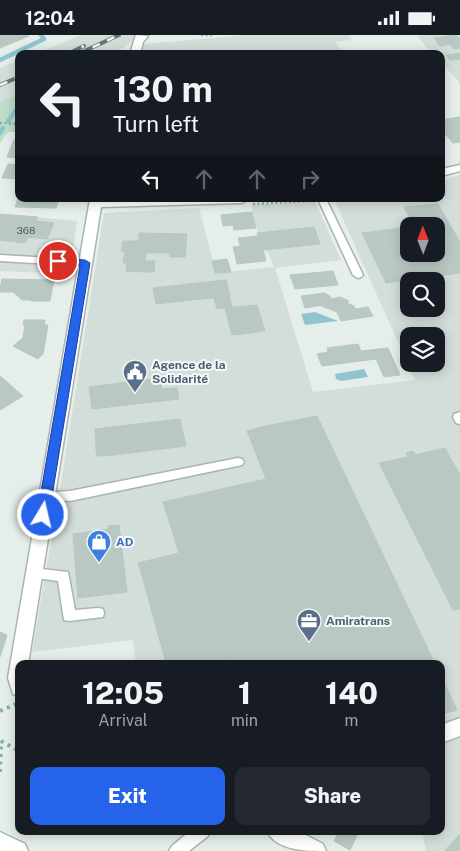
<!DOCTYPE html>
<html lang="en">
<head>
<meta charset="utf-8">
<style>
	body { margin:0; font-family:"Public Sans",sans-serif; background:#242831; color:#f1f3f6; height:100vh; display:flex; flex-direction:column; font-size:19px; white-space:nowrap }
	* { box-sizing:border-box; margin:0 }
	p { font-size:16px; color:#9ea1a6 }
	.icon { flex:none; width:28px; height:28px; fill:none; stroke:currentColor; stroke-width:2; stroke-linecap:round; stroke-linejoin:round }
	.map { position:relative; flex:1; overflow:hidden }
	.drawer { position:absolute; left:15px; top:625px; width:430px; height:175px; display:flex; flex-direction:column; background:#171b24; border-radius:10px; box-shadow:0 2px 12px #0003 }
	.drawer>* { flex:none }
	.guide { position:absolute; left:15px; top:15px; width:430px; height:152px; border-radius:10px; box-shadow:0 2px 12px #0003; background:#171b24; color:#f1f3f6; overflow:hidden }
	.needle { width:32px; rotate:359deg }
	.controls { position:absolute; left:400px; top:182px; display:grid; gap:10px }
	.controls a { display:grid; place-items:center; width:45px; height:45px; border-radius:10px; background:#171b24; box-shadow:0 2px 12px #0003; font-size:25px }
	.pin { position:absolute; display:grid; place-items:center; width:42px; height:42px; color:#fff; margin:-21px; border:2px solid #fff; border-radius:50%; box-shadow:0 1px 5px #0007 }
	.me { position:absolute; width:55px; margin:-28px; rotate:9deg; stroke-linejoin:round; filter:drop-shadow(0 0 4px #0008) }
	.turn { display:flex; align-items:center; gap:18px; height:105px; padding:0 15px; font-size:22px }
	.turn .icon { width:65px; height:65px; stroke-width:2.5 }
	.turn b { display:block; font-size:35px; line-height:42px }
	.lanes { display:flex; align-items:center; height:48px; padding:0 15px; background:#0003; justify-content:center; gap:25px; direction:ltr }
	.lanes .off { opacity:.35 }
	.eta { display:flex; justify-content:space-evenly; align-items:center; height:85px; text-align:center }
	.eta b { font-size:30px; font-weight:800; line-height:35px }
	.action { display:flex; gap:10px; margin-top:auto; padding:10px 15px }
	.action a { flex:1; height:58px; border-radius:10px; background:#2563eb; color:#fff; font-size:20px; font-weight:800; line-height:58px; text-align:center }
	.action a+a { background:#242831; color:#f1f3f6 }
	.status { display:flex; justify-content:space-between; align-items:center; height:35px; padding:0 25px; background:#171b24; direction:ltr }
	.status svg { height:14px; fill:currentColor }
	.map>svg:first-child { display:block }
	.built { fill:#d3ddd9; fill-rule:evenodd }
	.green { fill:#bfddc8 }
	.water { fill:#90c5d0 }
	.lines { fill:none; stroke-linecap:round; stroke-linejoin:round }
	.stream { stroke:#90c5d0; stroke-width:4.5 }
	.building { fill:#bac8c3; stroke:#b7c7c1 }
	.service-casing { stroke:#a7b6b1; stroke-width:3 }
	.minor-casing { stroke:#a7b6b1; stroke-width:3 }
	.path-far1 { stroke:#87b0a4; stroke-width:2.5; stroke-dasharray:2 2.5; stroke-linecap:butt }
	.path { stroke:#87b0a4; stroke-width:4; stroke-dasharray:3 4.5; stroke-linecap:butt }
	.service { fill:#fff; fill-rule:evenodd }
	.minor { fill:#fff; fill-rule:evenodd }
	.rail-casing { stroke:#5f7a73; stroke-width:4 }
	.rail { stroke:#f5faf8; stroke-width:2.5; stroke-dasharray:8; stroke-linecap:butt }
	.route { fill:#2563eb; stroke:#184099 }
	.labels { text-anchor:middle; stroke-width:4; stroke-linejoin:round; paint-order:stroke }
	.number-label { font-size:10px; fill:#4a615b }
	.service-label { font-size:12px; font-weight:bold; fill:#4e5e75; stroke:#f5faf8; text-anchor:start }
	.shop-label { font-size:12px; font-weight:bold; fill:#366cbe; stroke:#f5faf8; text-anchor:start }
</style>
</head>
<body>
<div class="status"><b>12:04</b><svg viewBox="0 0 49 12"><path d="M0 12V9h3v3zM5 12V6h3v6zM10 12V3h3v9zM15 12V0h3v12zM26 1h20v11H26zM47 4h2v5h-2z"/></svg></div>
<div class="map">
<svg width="460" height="816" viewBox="0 0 460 816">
	<rect width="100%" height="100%" fill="#e5eeea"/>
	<g class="built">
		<path d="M81,0h59l-17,13 -12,6h-76z"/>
		<path d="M247,0h102l3,5 -17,2 10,12h-205l4,-10z"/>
		<path d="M422,0h38v48l-19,-21v-8h-8l-16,-18z"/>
		<path d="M19,25v34l-19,8v-34z"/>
		<path d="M460,140v676h-34l-4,-20h19v-167h-305l-3,-24 -101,12 29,-169 43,-270 95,-5 17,65 58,-6 -6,-15 -6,-3 -11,-44 64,-3 26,58 -66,8 38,124 102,-12 -80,-179 12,-2h94v-18zM409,191h27v28h-27zM409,246h27v28h-27zM409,301h27v28h-27z"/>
		<path d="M0,179l77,7 -7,53 -70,-3z"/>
	</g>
	<path class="green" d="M19,59v38h-11l-8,11v-41z"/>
	<g class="water">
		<path d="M315,277l23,9 -33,4 -4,-11z"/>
		<path d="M364,334l4,8 -27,4 -5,-2 -1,-5z"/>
	</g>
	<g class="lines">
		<g class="stream">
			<path d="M0,25l44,-21 -3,-4"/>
			<path d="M8,86l11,-15"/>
			<path d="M0,98l3,-5"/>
		</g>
	</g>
	<g class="building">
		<path d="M0,0h27l2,1 -29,12z"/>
		<path d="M455,0l5,4v9l-6,1 -4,-5 -10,2 -6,-8z"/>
		<path d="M460,18v6l-10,1 -4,-5z"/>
		<path d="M460,82v25l-7,1 -12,-14v-9z"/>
		<path d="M14,105h5v18l-12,-1z"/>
		<path d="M8,129l11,1v14l-17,-1z"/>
		<path d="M19,160v4h40l-3,9 -41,-1z"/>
		<path d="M438,169l22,38v31l-31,4 -12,-23h19v-28h-22l-10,-19z"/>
		<path d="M252,177l4,16 -22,2 -1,-5 -10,1 -2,-11z"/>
		<path d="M0,179l38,3 -2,4 18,2 -7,16 -19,-2 -3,6 -25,-3z"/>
		<path d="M314,192l6,17 -57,6 3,11 -10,1 -2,-5 -18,2 -3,-12 28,-4 -4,-10z"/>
		<path d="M403,193l6,11v15h8l12,23 -43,6 -24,-50z"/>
		<path d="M139,198l48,1 -2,23h-15v-4h-24l-1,8h3l-1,11 -21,-1 1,-8h-4l2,-12h-4l2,-10h16z"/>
		<path d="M258,201l3,7 -21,2 -2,-7z"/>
		<path d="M254,222l2,5 -19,2 -1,-5z"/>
		<path d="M227,224l4,13 -16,1 -3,-12z"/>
		<path d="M148,226h7l-1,11h-7z"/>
		<path d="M333,236l5,14 -43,4 -5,-14z"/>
		<path d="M2,244l52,1 -4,21h-19l2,-6h-6l-8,-6h-19z"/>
		<path d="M226,245l4,16 -10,1 -4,-16z"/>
		<path d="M216,246l4,16 -64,7 -3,-16z"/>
		<path d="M0,254h19l8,6h6l-1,5h-10l-9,-8h-13z"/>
		<path d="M324,258l6,3 1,3 9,-2 9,4 -2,2 7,3 6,12 -19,3 -4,-9 -23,-9 -3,-8z"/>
		<path d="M311,260l3,8 9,2 -18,3 -4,-12z"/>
		<path d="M229,261l3,11 -15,2 -3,-11z"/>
		<path d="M257,270l8,26 -22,3 -7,-27z"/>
		<path d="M232,272h4l7,27 -11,1 -7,-27z"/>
		<path d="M368,272l5,9 -13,2 -4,-9z"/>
		<path d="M24,285h21l-1,5h-21z"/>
		<path d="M25,290h23l-5,29 -5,5 -25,-13 10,-8z"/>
		<path d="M358,309l3,7 27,-3 12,27 -16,2 -8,-18 -54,7 -5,-12 11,-2 -1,-4z"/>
		<path d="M0,341l23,20 -23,14z"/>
		<path d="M160,343l2,11 15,-1 2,11 -87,10 -3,-22z"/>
		<path d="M317,381l118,248h-203l-8,-23 -60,15 -22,-81 56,-13 -16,-52 104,-23 -25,-60z"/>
		<path d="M180,384l6,27 -72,9v-4l-9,1v-4l-9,1 -1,-20z"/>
		<path d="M261,392l25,60 -104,23 16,52 -56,13 -4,-12 41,-10 -16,-51 103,-23 -19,-48z"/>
		<path d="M105,413v4l9,-1v4l-17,1 -1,-7z"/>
		<path d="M445,413l15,27v134l-7,1 -74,-147 29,-6 -2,-4 7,-2 2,4z"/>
		<path d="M57,481h8l-2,11 -8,-1z"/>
		<path d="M119,490l8,67 -49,6 -5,-64 36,-5 -1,-3z"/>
		<path d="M0,597l7,3 -7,22z"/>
		<path d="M224,606l8,23h-19l-1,-3 -14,3h-32l-2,-8z"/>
		<path d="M441,642l9,18 -9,2z"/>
		<path d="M450,660l7,15 -16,4v-17z"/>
		<path d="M339,796h20l-9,19 -16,-9z"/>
		<path d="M460,799v17h-15z"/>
	</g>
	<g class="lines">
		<defs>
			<g id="service">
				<path d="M318,164h8l37,76 -2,2 -3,1 -5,-3z"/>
				<path d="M0,220l85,5 5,3 -5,3 -85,-5z"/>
				<path d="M460,377v12l-4,-1 -3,-6 1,-3z"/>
				<path d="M238,423l4,1 2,3 -2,3 -172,36 -28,-2 -2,-3 2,-3 28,-2z"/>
				<path d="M33,533l35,4 7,38 23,-2 5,1 1,4 -1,4 -34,4 -5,-1 -6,-39 -29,-4 -2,-4 2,-4z"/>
				<path d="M190,796h20l-2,5 -19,15h-20l3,-5z"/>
			</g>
			<g id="minor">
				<path d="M136,0l12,1 -5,6 -3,12h-10z"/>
				<path d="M460,130v6l-19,5v-7z"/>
				<path d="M90,164h158l-6,4 -141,4 -73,457h-9v32l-6,-2 -5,-16z"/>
				<path d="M460,683v18l-19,7v-18z"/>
				<path d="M267,796h31l25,13 3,7c-19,0 -50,0 -59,-20z"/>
				<path d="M0,797l25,12 3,7h-28z"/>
			</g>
		</defs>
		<use href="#service" class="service-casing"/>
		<use href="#minor" class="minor-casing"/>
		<g class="path-far1">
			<path d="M201,0h11"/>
			<path d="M0,88l19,1"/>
			<path d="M253,169l57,-3"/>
		</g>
		<g class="path">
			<path d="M0,676l16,-7"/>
			<path d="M1,706l18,10"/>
			<path d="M0,737l1,-31"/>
		</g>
		<use href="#service" class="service"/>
		<use href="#minor" class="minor"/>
		<defs>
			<g id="rail">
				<path d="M67,19l17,-8"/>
				<path d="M78,19l41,-19"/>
				<path d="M0,50l19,-8"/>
			</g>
		</defs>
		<use href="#rail" class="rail-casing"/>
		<use href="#rail" class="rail"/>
	</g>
	<path class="route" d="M58,223l27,2 5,3 -41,252 -2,4h-9l-1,-4 43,-249 -26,-3 -1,-2z"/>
	<defs>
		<symbol id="civic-pin" viewBox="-11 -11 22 30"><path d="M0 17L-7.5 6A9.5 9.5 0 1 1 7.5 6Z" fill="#5c6f8a" stroke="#f5faf8"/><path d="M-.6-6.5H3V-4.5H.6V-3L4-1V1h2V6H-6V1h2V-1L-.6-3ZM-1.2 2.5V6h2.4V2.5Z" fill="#fff"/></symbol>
		<symbol id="shop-pin" viewBox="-11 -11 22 30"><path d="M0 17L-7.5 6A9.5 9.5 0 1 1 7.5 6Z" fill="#3f7fe0" stroke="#f5faf8"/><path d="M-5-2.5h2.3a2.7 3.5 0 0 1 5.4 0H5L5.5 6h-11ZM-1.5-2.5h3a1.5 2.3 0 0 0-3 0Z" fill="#fff"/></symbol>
		<symbol id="office-pin" viewBox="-11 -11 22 30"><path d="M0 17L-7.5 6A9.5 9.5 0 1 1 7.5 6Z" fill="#5c6f8a" stroke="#f5faf8"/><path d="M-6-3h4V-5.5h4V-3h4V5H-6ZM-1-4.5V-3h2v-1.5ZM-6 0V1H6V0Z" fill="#fff"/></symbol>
	</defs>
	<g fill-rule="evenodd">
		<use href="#civic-pin" x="121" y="323" width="28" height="38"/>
		<use href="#shop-pin" x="85" y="493" width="28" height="38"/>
		<use href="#office-pin" x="295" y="572" width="28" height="38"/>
	</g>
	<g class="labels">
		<g class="number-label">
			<text x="26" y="199">368</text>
		</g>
		<g class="service-label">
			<text x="152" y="334">Agence de la<tspan x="152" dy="14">Solidarité</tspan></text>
			<text x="326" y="590">Amiratrans</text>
		</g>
		<g class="shop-label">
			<text x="116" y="511">AD</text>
		</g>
	</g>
</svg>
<div class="controls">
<a><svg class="needle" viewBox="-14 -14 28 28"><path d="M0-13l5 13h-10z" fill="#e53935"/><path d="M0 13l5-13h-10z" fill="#9ea1a6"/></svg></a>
<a><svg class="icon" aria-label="search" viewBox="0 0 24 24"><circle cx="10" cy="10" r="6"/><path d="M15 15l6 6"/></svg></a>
<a><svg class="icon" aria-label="layers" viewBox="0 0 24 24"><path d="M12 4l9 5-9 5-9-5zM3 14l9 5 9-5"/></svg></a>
</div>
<div class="pin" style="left:58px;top:226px;background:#d93025"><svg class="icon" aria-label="arrive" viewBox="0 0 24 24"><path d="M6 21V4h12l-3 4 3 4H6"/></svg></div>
<svg class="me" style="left:43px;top:480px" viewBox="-20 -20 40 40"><circle r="17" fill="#2563eb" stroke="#fff" stroke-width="3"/><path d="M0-11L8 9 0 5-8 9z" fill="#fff"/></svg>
<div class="guide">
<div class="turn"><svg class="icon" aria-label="left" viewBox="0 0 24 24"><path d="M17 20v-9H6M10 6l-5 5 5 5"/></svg><div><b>130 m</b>Turn left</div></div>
<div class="lanes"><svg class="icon" aria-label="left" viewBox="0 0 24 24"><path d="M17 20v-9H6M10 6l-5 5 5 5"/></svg><svg class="icon off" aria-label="ahead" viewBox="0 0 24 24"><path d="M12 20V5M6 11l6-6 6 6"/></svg><svg class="icon off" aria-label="ahead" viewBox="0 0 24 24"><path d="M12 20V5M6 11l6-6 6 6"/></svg><svg class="icon off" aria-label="right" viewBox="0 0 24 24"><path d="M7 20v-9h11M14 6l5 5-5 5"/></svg></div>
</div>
<section class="drawer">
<div class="eta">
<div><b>12:05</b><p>Arrival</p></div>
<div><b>1</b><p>min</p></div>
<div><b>140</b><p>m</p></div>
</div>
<div class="action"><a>Exit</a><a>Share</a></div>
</section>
</div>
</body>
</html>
